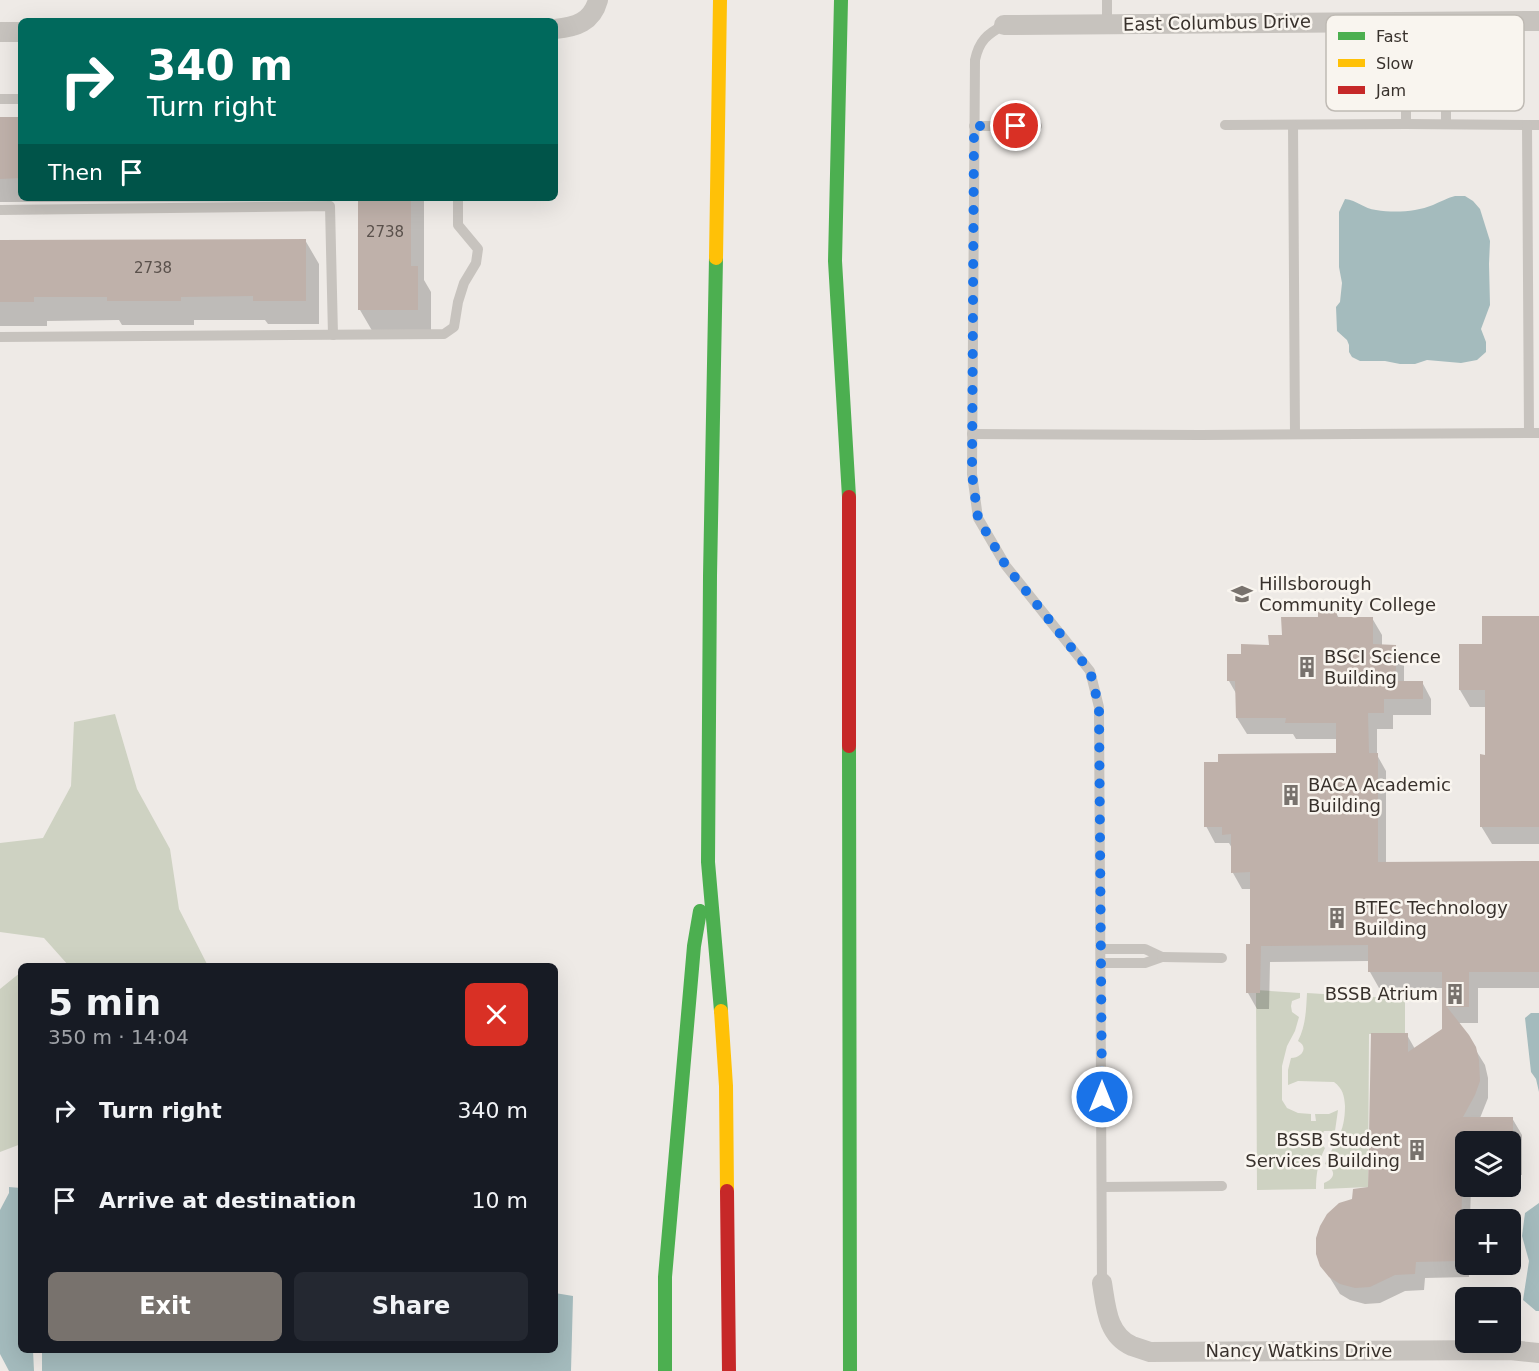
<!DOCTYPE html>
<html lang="en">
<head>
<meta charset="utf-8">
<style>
	body { margin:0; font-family:"DejaVu Sans",sans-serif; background:#242831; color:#f1f3f6; height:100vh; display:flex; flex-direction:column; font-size:22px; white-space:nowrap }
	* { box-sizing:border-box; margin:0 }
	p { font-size:20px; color:#9ea1a6 }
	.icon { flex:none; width:33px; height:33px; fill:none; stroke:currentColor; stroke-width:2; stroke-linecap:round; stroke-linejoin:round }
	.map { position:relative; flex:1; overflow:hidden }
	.side { position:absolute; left:18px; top:963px; width:540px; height:390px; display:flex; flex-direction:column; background:#171b24; border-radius:9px; box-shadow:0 6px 24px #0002 }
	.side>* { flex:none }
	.guide { position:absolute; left:18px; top:18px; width:540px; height:183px; border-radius:9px; box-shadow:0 6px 24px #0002; background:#00695c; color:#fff; overflow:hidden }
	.controls { position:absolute; left:1455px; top:1131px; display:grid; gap:12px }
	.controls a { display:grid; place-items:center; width:66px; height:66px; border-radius:9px; background:#171b24; box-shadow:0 6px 24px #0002; font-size:30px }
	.pin { position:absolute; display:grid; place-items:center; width:51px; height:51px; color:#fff; margin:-26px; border:3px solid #fff; border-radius:50%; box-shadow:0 2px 6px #0007 }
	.me { position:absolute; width:66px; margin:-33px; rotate:0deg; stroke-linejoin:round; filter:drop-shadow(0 0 4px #0008) }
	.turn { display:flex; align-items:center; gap:21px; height:126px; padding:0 30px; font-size:27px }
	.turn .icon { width:78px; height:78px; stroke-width:2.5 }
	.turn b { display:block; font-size:42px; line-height:51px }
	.then { display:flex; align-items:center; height:57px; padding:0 30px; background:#0003; gap:12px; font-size:22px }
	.round { display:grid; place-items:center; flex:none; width:63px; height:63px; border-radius:9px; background:#242831 }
	.headline { display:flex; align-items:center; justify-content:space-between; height:102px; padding:0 30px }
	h1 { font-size:36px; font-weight:800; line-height:45px }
	.cta { display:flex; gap:12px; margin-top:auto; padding:12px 30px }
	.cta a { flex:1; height:69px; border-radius:9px; background:#78726d; color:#fff; font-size:24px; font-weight:800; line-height:69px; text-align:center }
	.cta a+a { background:#242831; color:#f1f3f6 }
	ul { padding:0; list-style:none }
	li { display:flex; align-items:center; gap:18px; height:90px; padding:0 30px }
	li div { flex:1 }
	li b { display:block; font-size:22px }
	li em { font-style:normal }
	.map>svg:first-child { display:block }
	.green { fill:#ced2c2 }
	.water { fill:#a4bbbd }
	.shadow { fill:#0003 }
	.building { fill:#bfb1aa }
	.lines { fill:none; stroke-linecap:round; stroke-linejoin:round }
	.lane { stroke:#c7c3be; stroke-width:10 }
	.street { stroke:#c7c3be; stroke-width:20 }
	.fast { stroke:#4caf50; stroke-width:14 }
	.slow { stroke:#ffc107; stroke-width:14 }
	.jam { stroke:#c62828; stroke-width:14 }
	.route { stroke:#1a73e8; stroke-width:10; stroke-dasharray:0 18 }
	.labels { text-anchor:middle; stroke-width:5; stroke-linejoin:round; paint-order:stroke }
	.number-label { font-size:15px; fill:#5a514c }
	.street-label { font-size:18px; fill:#38312c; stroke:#f9f5ef }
	.poi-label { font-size:18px; fill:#38312c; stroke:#f9f5ef; text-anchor:start }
	.key { fill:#f9f5ef; stroke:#bfbab4; stroke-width:1.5 }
	.key-label { font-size:16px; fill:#38312c }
</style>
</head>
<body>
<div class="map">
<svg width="1539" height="1371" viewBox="0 0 1539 1371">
	<rect width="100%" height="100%" fill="#eeeae6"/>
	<g class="green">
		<path d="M115,714l22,75 33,60 9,60 29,57h-139l-25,-28 -44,-6v-89l43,-5 28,-52 3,-64z"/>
		<path d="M21,972v172l-21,8v-163z"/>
		<path d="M1256,990l44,3v5l-8,3 -1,5 1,6 7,5 -4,14 -8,15 -5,20v34l5,8 11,5 13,1v7h5l-1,-7h14l9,-4 -3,21h-11l-3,6v7l4,4c-7,14 -9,26 -9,41l-59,1z"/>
		<path d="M1307,993l98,6v34l-36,1 -1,153 -44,2v-6c12,-5 12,-13 1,-19 10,-23 20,-30 20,-58 -1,-11 -2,-17 -11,-24l-36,-1 -10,4v-15l3,-12c11,0 18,-11 7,-17 8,-16 8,-31 9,-48z"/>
	</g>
	<g class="water">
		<path d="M1455,196h10l8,5 7,8 10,32 -1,23 1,41 -9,24 5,13v10l-9,8 -16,3 -34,-3 -12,4h-15l-15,-3h-25l-8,-4 -3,-5v-7l-2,-5 -10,-9 -1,-24 4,-5 2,-19 -3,-16v-55l6,-13c12,1 19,10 31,11 18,3 40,2 57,-5 7,-3 14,-7 22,-9z"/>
		<path d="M1531,1013h8v79l-3,-13 -5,-7 -6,-54z"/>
		<path d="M9,1187l12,1v162h12l1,21h-25l-9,-17v-144l9,-17z"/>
		<path d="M1539,1203v108h-3l-13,-11 6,-39 -7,-25 3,-23z"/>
		<path d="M555,1293l18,3 -2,75h-529v-21h513z"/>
	</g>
	<g class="shadow">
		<path d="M0,118h21v80h297v3l-318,1z"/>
		<path d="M359,198h65v82l7,12v41l-57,1 -14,-24z"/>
		<path d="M305,240l14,24v60h-51l-3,-4h-71v5h-72l-3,-5 -72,1v5h-47v-85z"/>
		<path d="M1336,613l3,5h33l10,17v11h13l9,17v19h18l9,17v16h-38v14h-16v26l9,16v93l153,-1v125h-61v35h-20l9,13 18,29 3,13v20l-8,20h32l10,17v40l-12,1v-34h-44v44h5l-1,34h-4v44h3v13l-44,1 -1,12 -19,1 -25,12 -15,1 -15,-4 -10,-6 -18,-29 32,-65 16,-11 37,-154 8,14 28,-19v-42h-64l-9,-16 -1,-11 -99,1 -1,47h-12l-9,-16 4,-48v-56h-10l-9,-16v-23l-4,-7h-14l-9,-17 14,-62 118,-9v-16h-42l-3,-5h-46l-10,-16v-23l-8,-14 13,-26 28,-8 13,-10 36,-19z"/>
		<path d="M1539,618v226h-47l-11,-18 6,-69v-50h-17l-10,-17 23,-44z"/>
	</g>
	<g class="building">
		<path d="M0,117h21v61l-21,1z"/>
		<path d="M358,198h53v68h7v44h-60z"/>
		<path d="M306,239v62h-53v-5l-72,1v4h-74v-4h-73v5h-34v-62z"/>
		<path d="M1318,612h19v5h36v27l23,1v36h27v18h-39v14h-16l1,40h9v109l161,-1v111h-70v35h-22l22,28 7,12 3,13 1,21 -5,14 -12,22h50v25h-47v19h-3l-3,100 -44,1 -1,12 -20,1 -25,12 -15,1 -15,-4 -11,-7 -9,-11 -4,-12v-16l4,-12 7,-12 12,-11 13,-4 1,-10 15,-2 3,-154h37v19l34,-23v-57h-74v-27l-107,1 -1,47h-14v-49h4v-72l-19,1v-39l-9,1v-8h-18v-65h14v-8l118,-1v-30h-51l1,-5h-50l-1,-37h-8v-27h14v-10l28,1 -1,-10h14l-1,-18h37z"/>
		<path d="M1482,616h57v211h-59v-73l5,1v-65h-26v-46h23z"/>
	</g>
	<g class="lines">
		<g class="lane">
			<path d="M1107,0v24"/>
			<path d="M1446,21v103"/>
			<path d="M1004,25c-17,9 -25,16 -29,35l-3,414 6,44 28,48 84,105 9,36 3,576"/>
			<path d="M0,99h21"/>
			<path d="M1406,124v-103"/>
			<path d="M1225,125l181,-1 133,1"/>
			<path d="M1293,125l2,309"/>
			<path d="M1527,125l2,308"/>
			<path d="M974,126h63"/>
			<path d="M0,210l330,-4 3,129"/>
			<path d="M0,337l444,-3 10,-7 4,-25 6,-19 12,-20 2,-14 -20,-24v-27"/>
			<path d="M972,434l229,1 338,-2"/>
			<path d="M1101,949h44l17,8 -17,6h-44"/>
			<path d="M1162,957l60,1"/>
			<path d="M1102,1187l120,-1"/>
		</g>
		<g class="street">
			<path d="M1004,25l535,-4"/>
			<path d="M555,29c21,-2 37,-7 43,-29"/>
			<path d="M0,32h21"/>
			<path d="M1102,1283c4,24 5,52 30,63 6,2 12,4 18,6l360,-2 29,3"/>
		</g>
		<g class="fast">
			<path d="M841,0l-6,261 14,236"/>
			<path d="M716,258l-6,318 -2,286 13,149"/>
			<path d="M849,746l1,625"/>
			<path d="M665,1371v-94l29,-331 6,-35"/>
		</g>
		<g class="slow">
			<path d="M716,258l4,-258"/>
			<path d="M721,1011l5,75 1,105"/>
		</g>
		<g class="jam">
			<path d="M849,497v249"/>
			<path d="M727,1191l2,180"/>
		</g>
	</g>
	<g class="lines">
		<path class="route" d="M1016,126h-42l-2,348 6,44 28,48 84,105 9,36 3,390"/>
	</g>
	<defs>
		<symbol id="university-bare" viewBox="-9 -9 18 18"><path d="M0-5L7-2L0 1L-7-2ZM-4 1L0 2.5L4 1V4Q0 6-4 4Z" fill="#78726d" stroke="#f9f5ef" stroke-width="2.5" paint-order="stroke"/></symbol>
		<symbol id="building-bare" viewBox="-9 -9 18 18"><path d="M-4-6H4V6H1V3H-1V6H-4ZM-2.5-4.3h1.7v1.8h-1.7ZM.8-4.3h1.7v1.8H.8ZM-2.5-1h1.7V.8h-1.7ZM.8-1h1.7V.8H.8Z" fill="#78726d" stroke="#f9f5ef" stroke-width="2.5" paint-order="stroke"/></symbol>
	</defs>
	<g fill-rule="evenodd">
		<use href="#university-bare" x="1227" y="579" width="30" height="30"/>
		<use href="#building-bare" x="1292" y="652" width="30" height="30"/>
		<use href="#building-bare" x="1276" y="780" width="30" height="30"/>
		<use href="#building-bare" x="1322" y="903" width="30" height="30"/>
		<use href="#building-bare" x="1440" y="979" width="30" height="30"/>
		<use href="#building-bare" x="1402" y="1135" width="30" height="30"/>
	</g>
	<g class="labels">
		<g class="number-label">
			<text x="385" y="237">2738</text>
			<text x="153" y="273">2738</text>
		</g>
		<g class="street-label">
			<text transform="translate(1217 23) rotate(-1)" y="6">East Columbus Drive</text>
			<text x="1299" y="1357">Nancy Watkins Drive</text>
		</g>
		<g class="poi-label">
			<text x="1259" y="590">Hillsborough<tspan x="1259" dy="21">Community College</tspan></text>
			<text x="1324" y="663">BSCI Science<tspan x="1324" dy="21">Building</tspan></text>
			<text x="1308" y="791">BACA Academic<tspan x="1308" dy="21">Building</tspan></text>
			<text x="1354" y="914">BTEC Technology<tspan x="1354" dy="21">Building</tspan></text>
			<text x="1438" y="1000" text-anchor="end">BSSB Atrium</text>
			<text x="1400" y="1146" text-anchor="end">BSSB Student<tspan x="1400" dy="21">Services Building</tspan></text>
		</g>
	</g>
	<rect x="1326" y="15" width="198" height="96" rx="9" class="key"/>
	<rect x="1338" y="32" width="27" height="8" fill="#4caf50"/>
	<rect x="1338" y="59" width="27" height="8" fill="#ffc107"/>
	<rect x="1338" y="86" width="27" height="8" fill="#c62828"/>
	<g class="key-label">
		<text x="1376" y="42">Fast</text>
		<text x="1376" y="69">Slow</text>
		<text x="1376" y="96">Jam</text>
	</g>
</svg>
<div class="controls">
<a><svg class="icon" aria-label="layers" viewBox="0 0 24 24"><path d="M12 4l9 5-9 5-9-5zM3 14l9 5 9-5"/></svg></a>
<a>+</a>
<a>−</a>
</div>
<div class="pin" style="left:1016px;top:126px;background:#d93025"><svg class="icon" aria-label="arrive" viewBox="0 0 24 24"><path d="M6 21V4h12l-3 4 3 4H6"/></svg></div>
<svg class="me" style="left:1102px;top:1097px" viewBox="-20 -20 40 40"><circle r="17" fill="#1a73e8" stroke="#fff" stroke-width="3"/><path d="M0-11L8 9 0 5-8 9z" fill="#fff"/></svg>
<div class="guide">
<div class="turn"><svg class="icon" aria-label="right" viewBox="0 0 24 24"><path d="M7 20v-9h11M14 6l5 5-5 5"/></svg><div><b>340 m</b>Turn right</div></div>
<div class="then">Then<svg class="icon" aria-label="arrive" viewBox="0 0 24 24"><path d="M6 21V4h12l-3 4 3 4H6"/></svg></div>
</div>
<section class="side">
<div class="headline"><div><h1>5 min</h1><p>350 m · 14:04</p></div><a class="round" style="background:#d93025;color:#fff"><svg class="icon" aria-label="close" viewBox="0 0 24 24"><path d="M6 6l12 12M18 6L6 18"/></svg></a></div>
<ul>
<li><svg class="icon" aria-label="right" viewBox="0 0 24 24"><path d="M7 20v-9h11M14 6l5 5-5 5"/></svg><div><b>Turn right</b></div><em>340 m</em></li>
<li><svg class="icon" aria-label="arrive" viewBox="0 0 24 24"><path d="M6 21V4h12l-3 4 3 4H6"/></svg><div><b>Arrive at destination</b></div><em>10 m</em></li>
</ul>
<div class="cta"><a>Exit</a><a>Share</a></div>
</section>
</div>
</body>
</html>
